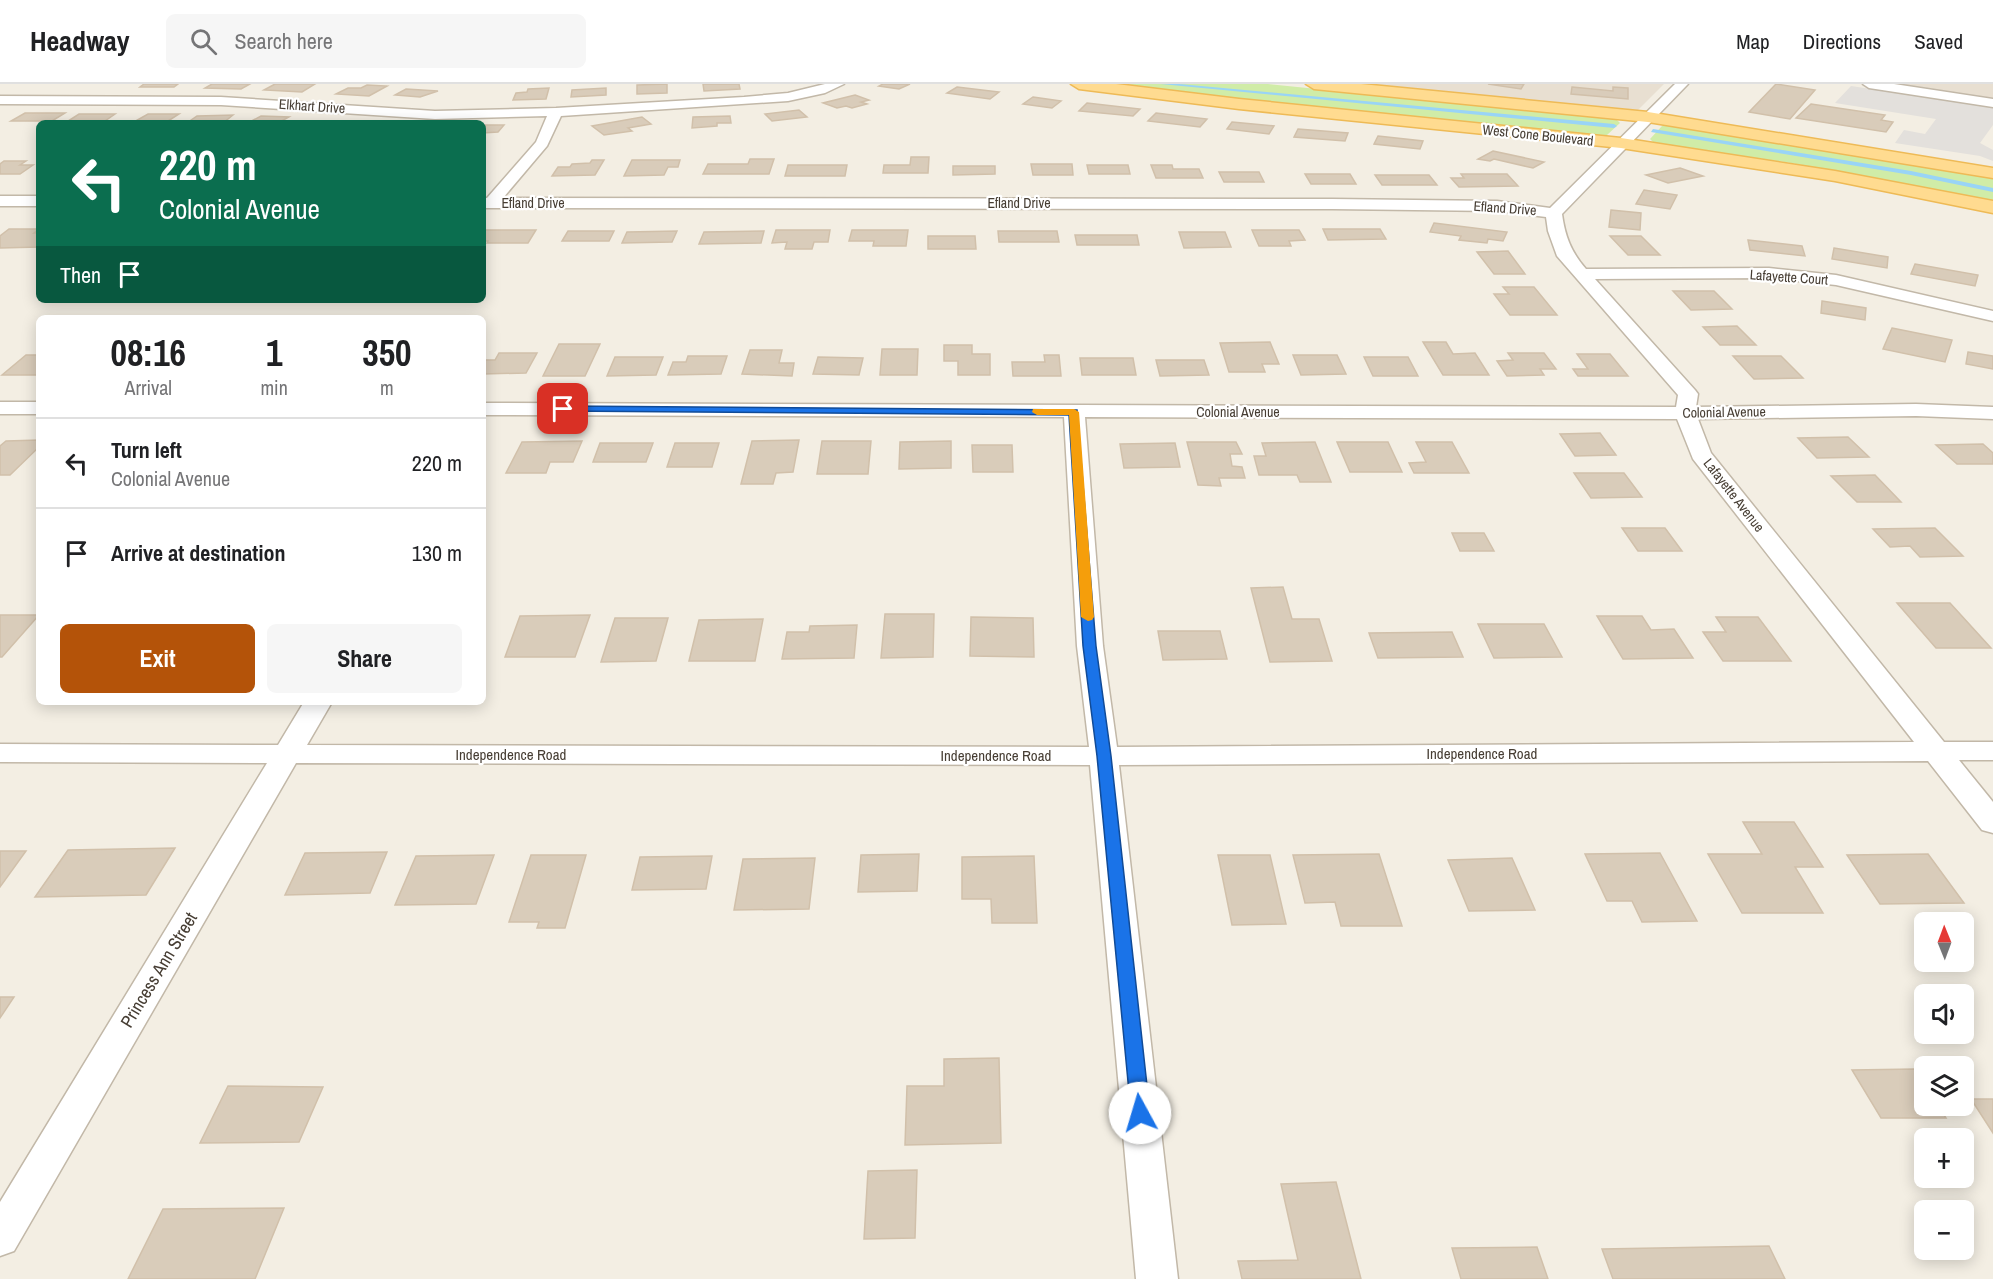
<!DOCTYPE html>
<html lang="en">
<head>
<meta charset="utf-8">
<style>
	body { margin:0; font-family:"Archivo Narrow",sans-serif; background:#f6f6f6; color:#202124; height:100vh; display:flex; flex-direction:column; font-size:22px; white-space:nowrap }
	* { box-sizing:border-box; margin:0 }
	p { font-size:20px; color:#757577 }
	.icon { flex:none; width:33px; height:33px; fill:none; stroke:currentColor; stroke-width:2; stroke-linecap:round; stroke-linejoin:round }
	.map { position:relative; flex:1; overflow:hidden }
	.panel { position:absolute; left:36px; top:231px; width:450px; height:390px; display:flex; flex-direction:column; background:#fff; border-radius:9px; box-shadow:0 3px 15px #0003 }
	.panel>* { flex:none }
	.guide { position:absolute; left:36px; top:36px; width:450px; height:183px; border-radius:9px; box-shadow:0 3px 15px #0003; background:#0b6e4f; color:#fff; overflow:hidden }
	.needle { width:39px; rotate:359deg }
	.buttons { position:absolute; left:1914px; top:828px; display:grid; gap:12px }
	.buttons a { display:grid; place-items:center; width:60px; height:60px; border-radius:9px; background:#fff; box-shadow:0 3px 15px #0003; font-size:30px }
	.pin { position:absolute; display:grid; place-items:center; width:51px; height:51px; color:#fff; margin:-26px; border-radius:12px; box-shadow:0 3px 9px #0006 }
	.me { position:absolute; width:66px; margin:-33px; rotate:354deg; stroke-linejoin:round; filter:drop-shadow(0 0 4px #0008) }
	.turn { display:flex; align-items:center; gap:21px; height:126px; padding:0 24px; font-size:27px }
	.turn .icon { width:78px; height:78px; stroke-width:2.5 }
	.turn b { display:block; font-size:42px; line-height:51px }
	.then { display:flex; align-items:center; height:57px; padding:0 24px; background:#0003; gap:12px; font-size:22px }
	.eta { display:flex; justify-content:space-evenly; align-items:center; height:102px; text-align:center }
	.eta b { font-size:36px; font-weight:800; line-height:42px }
	.button { display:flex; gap:12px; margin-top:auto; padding:12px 24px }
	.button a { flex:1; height:69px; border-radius:9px; background:#b45309; color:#fff; font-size:24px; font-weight:800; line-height:69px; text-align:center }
	.button a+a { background:#f6f6f6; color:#202124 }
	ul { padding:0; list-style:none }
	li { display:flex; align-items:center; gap:18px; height:90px; padding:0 24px; border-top:2px solid #e0e0e0 }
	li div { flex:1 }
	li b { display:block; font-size:22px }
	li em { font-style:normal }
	header { display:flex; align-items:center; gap:36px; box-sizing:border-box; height:84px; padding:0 30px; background:#fff; border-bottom:2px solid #e0e0e0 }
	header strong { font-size:28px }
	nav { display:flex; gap:33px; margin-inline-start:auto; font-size:21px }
	.search { width:420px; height:54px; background:#f6f6f6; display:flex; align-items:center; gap:15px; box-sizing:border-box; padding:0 21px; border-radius:9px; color:#757577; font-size:22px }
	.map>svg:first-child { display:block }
	.residential { fill:#e8dfd1 }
	.green { fill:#d0eca7 }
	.parking { fill:#e3e0dc }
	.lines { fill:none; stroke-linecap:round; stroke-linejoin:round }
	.stream { fill:#99d4f6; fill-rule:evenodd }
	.building { fill:#d9ccba; stroke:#d1c0aa; stroke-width:1.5 }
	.minor-casing { stroke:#c2b8a8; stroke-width:3 }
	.primary-casing { stroke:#eeba56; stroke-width:3 }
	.minor { fill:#fff; fill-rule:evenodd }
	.primary { fill:#ffdb90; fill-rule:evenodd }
	.route { fill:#1a73e8; stroke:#114b97; stroke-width:1.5 }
	.slow { fill:#f59e0b }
	.labels { text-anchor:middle; stroke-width:4.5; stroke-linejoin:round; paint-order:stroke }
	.far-street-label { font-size:14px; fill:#463d33; stroke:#fff }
	.street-label { font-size:15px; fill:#463d33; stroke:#fff }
	.near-street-label { font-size:18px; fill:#463d33; stroke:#fff }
</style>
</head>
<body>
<header>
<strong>Headway</strong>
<div class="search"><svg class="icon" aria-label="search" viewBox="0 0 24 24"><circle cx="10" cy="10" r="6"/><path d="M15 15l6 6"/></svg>Search here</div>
<nav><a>Map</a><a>Directions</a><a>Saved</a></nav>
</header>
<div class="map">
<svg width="1993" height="1195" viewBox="0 0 1993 1195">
	<rect width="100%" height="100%" fill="#f3eee3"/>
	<g class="residential">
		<path d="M1365,0h299l-26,26z"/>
		<path d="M1900,0h93v14z"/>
	</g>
	<g class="green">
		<path d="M1108,0h160l348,35 4,4 -13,12 -16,1 -317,-32z"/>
		<path d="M1662,42h15l316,52v23l-202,-38 -137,-20 -4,-4z"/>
	</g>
	<path class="parking" d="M1851,2l142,21v18l-13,18 13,7v11l-13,-5 -85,-13 9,-13 21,4 11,-15 -101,-16z"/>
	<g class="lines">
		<g class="stream">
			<path d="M1161,0h18l435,40 3,2 -3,2z"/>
			<path d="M1653,45l258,42 82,17v4l-82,-17 -260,-43z"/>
		</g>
	</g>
	<g class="building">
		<path d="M144,0h34l-4,3h-34z"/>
		<path d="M212,0h38l-9,5 -36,-1z"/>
		<path d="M275,0h40l-13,8 -38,-2z"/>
		<path d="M667,0v9l-30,1v-9z"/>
		<path d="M703,0h36l1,5 -36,2z"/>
		<path d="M883,0h27l-11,5 -20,-3z"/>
		<path d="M1488,0h36l-3,5z"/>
		<path d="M1776,0l39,6 -25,29 -41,-7z"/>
		<path d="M367,1l20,1 -18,10 -33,-2 12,-6h13z"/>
		<path d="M957,3l42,5 -9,7 -43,-6z"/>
		<path d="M1572,3l41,4v-4l15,1v11l-57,-5z"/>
		<path d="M549,4l-3,11 -33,1 3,-7 11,-1 1,-3z"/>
		<path d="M606,4v7l-35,2 1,-7z"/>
		<path d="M406,5l32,2 -18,6 -25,-2z"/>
		<path d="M855,11l14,5 -8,2 6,2 -15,4 -6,-2 -9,2 -14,-5z"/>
		<path d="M1033,13l28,4 -9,7 -29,-4z"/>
		<path d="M1087,19l53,6 -7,7 -54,-5z"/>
		<path d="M1811,20l74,11 -4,5 12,2 -7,10 -90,-14z"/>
		<path d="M799,26l8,7 -35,4 -7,-7z"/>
		<path d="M25,29h40l-13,8h-41z"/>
		<path d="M1156,29l51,6 -7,8 -52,-6z"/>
		<path d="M79,30h36l-13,9h-37z"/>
		<path d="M148,30h31l-14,9h-33z"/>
		<path d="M233,31l-10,8h-36l10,-7z"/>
		<path d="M261,32l28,1 -11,6h-30z"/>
		<path d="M730,32l1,7h-14v3l-25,2 1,-11z"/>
		<path d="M642,33l9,7 -23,4 4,3 -28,4 -12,-9z"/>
		<path d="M1232,38l42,4 -5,8 -42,-5z"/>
		<path d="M483,41h21l-6,7 -15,1z"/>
		<path d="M1298,45l50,4 -3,8 -51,-4z"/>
		<path d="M1378,52l45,5 -3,8 -46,-5z"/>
		<path d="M1493,67l51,11 -11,6 -39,-9 -4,2 -12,-2z"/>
		<path d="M911,73h18l-1,16h-45l1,-8h26z"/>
		<path d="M750,75h24l-5,15h-66l5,-10h40z"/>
		<path d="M592,76h12l-9,15 -43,1 6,-9h12l2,-3 18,-1z"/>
		<path d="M632,76h48l-2,7h-10l-4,8 -40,1z"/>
		<path d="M4,77h22l-6,4h13l-13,9h-20v-10z"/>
		<path d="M1031,80h41l1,11h-40z"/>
		<path d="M788,81h59l-2,11h-60z"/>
		<path d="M1087,81h41l2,9h-41z"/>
		<path d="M1151,81h21l1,4h26l4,9h-47z"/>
		<path d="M953,82h42v8l-42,1z"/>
		<path d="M1680,84l23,8 -35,7 -22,-8z"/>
		<path d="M1219,88h40l5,10h-40z"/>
		<path d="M1305,90h45l6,10h-45z"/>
		<path d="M1461,90h46l11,12 -59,1 -8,-9h13z"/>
		<path d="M1375,91h54l8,10h-55z"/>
		<path d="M1644,106l33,5 -7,14 -34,-5z"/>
		<path d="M1611,126l30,3 -1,17 -31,-3z"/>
		<path d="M1434,139l73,9 -4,9 -15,-2 -1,4 -28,-3 2,-4 -31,-4z"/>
		<path d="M9,145h30l-5,4h5v14l-39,1v-12z"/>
		<path d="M1323,145h57l6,10 -58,1z"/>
		<path d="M483,146h53l-8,13h-41l1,-2h-5z"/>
		<path d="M776,146h54l-2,12h-14l-2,7h-27l2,-7 -15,1z"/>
		<path d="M852,146h56l-2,16h-33l1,-5h-25z"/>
		<path d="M1252,146h47l6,10 -16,1 2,5h-32z"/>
		<path d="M568,147h46l-5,10h-47z"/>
		<path d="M677,147l-5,11 -50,1 5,-11z"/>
		<path d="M764,147l-3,12 -62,1 5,-12z"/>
		<path d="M998,147h59l2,11h-60z"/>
		<path d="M1179,148h46l6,15 -47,1z"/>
		<path d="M1075,151h62l2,10h-62z"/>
		<path d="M928,152h47l1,13h-48z"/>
		<path d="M1610,152h31l19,19h-32z"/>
		<path d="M1748,156l54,6 3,10 -55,-6z"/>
		<path d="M1834,164l54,9 -1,11 -55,-9z"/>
		<path d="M1508,167l17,23h-31l-17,-22z"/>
		<path d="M1915,180l63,11 -3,11 -64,-12z"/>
		<path d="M1503,203h31l23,28h-47l-16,-21h15z"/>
		<path d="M1673,207h41l18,18 -41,1z"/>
		<path d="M1822,217l44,7 -1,12 -44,-7z"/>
		<path d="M1737,242l19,19h-36l-17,-18z"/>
		<path d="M1892,244l60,12 -7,22 -62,-13z"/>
		<path d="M1270,258l9,22h-17l3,8h-36l-9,-29z"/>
		<path d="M1423,258h23l7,12 22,-1 14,22h-46z"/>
		<path d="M559,260h41l-15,32h-42z"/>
		<path d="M944,261h28v9h18v21h-32v-14h-14z"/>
		<path d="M882,265h36l-1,26h-37z"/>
		<path d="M750,266h32l-3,13h15l-2,13 -50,-2z"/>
		<path d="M1968,268l25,4v13l-27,-5z"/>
		<path d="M499,269h38l-11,20 -43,1v-14h12z"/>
		<path d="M1508,269h36l12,16h-16l4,6 -37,1 -10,-15 16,-1z"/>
		<path d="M1577,270h33l18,22h-50l-5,-7h15z"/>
		<path d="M26,271h13v20h-37z"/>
		<path d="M1044,271h15l2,21h-48l-1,-14h33z"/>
		<path d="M1293,271h44l9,19 -45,1z"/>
		<path d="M688,272h39l-6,18 -53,1 5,-13h13z"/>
		<path d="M1733,272h48l22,22 -49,1z"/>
		<path d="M615,273h48l-7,18 -49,1z"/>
		<path d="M818,273l45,1 -4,17 -46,-1z"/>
		<path d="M1364,273h44l10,19h-45z"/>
		<path d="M1080,274h53l3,17h-54z"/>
		<path d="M1156,276h48l5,15 -49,1z"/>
		<path d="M1600,349l16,22 -41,1 -15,-22z"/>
		<path d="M1848,353l21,20 -52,1 -19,-20z"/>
		<path d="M39,356v7l-29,28h-10v-29l6,-5z"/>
		<path d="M799,356l-6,32 -17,1 -3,11h-32l11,-43z"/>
		<path d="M582,357l-9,21h-23l-4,11h-40l16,-31z"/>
		<path d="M822,357h49l-3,33h-51z"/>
		<path d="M951,357v27l-52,1 1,-27z"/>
		<path d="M1187,358h49l6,12h-12l2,12 10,1 3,11h-26l2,8 -23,-1z"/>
		<path d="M1315,358l16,40h-31l-3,-7h-38l-5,-19h12l-4,-13z"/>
		<path d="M1337,358h51l14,30h-52z"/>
		<path d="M1416,358h36l17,31h-55l-5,-10 17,-1z"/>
		<path d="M600,359h53l-7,19h-53z"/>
		<path d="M675,359h44l-7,24h-45z"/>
		<path d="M1175,359l5,24 -56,1 -4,-24z"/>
		<path d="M1983,360l10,9v11h-36l-21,-19z"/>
		<path d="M972,361h40l1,27h-40z"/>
		<path d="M1574,389h50l18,24 -51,1z"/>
		<path d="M1875,391l26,27h-44l-26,-26z"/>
		<path d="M1622,444h43l17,23h-44z"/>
		<path d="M1935,444l28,28 -43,1 -10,-11 -20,1 -17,-18z"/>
		<path d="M1452,449h32l10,18h-34z"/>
		<path d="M1283,503l9,32h27l13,42 -62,1 -19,-74z"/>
		<path d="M1897,519h53l41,45h-55z"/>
		<path d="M885,530h49l-1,43 -52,1z"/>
		<path d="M0,531h39l-37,42h-2z"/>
		<path d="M590,531l-15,42h-70l15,-41z"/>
		<path d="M1597,532h45l9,14 23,-1 19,29 -70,1z"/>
		<path d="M971,533l62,1 1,39 -64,-1z"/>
		<path d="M1716,533h42l33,44h-68l-20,-29h23z"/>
		<path d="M615,534h53l-12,43 -55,1z"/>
		<path d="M763,535l-8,42h-66l10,-41z"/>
		<path d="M1478,540h66l18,33 -68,1z"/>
		<path d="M857,541l-3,33 -72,1 5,-27h22l1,-6z"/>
		<path d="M1158,547h62l7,28 -64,1z"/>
		<path d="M1452,548l11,25 -85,1 -9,-25z"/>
		<path d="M1743,738h51l29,45h-28l28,46h-81l-34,-59h54z"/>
		<path d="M175,764l-29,47 -111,2 33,-47z"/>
		<path d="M0,767h26l-26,36z"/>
		<path d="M387,768l-17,41 -85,2 20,-42z"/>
		<path d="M1660,769l37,68 -55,1 -10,-21h-25l-22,-47z"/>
		<path d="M919,770l-2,37 -59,1 3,-37z"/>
		<path d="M1379,770l23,72h-61l-6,-24 -30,1 -12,-48z"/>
		<path d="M1928,770l36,49 -84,1 -33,-49z"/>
		<path d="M494,771l-18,49 -81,1 21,-49z"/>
		<path d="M531,771h55l-21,73h-28l2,-6h-30z"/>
		<path d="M1218,771h52l16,69 -54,1z"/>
		<path d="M712,772l-6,33 -74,1 8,-33z"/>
		<path d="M1034,772l3,67h-45l-1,-24h-29v-42z"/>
		<path d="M815,774l-6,51 -75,1 9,-51z"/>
		<path d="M1512,774l23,52 -66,1 -21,-51z"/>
		<path d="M0,913h14l-14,21z"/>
		<path d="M999,974l2,85 -96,2 2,-59h37v-27z"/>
		<path d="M1915,985l9,15v22h14l8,12h-65l-29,-48z"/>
		<path d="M228,1002l95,1 -24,55 -99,1z"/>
		<path d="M1971,1015h22v34z"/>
		<path d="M917,1086l-2,68 -51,1 4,-68z"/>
		<path d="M1336,1098l25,97h-119l-4,-18 60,-1 -17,-76z"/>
		<path d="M284,1124l-29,71h-127l35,-70z"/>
		<path d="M1769,1162l16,33h-172l-11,-30z"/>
		<path d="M1537,1163l11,32h-87l-9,-31z"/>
	</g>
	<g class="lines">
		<defs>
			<g id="minor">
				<path d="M825,0h19l-19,9 -37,8 -227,15 -14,30 -44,52 829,1 165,2 53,7 125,-124h13l-126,130c3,22 9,38 24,55l183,-1 67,7 157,36v10l-157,-36 -67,-7 -174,1 100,111 3,4 -2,13 220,-3 77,3v12l-77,-3 -218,3 13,34 233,289h49v18h-34l34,42v31l-11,-3 -54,-69 -809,4 59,514h-42l-46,-514 -794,-2 -282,488 -14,5v-54l267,-439 -267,-1v-18l278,1 26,-43h28l-25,43 782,2 -12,-101 -13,-229 -581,-2v-12l1193,4 2,-12 -121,-139 -9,-25 -2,-14 -49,-6 -165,-2 -849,-1v-10h4l49,-56 11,-26 -112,3 -214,-14 -221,-1v-8l221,1 214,14 121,-3 188,-11 44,-4zM1085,333l592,2 16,40 221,283 -797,5 -14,-101z"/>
				<path d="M1863,0h31l99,15v8l-124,-19z"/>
				<rect x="0" y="112" width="39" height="10"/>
				<rect x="0" y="318" width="39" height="12"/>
			</g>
			<g id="primary">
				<path d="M1071,0h45l123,15 382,39 214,33 158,30v12l-158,-32 -214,-33 -382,-39 -160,-20z"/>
				<path d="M1306,0h55l287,28 345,56v10l-345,-56 -334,-33z"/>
			</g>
		</defs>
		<use href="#minor" class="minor-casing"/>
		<use href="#primary" class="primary-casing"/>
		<use href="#minor" class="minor"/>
		<use href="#primary" class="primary"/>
	</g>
	<path class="route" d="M563,322l514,4 19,236 15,110 39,357 -3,5 -7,2 -7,-2 -2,-5 -34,-357 -14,-110 -14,-231 -510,-4v-4z"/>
	<path class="slow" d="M1033,325h41l5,3 15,205 -2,3 -4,1 -7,-4 -12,-202h-32l-5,-3z"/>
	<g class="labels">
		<g class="far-street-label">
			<text transform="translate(312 22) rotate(4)" y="5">Elkhart Drive</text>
			<text transform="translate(1538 51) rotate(6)" y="5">West Cone Boulevard</text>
			<text x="533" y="124">Efland Drive</text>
			<text x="1019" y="124">Efland Drive</text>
			<text transform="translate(1505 124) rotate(4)" y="5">Efland Drive</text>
			<text transform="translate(1789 193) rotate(4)" y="5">Lafayette Court</text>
			<text x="1238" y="333">Colonial Avenue</text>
			<text transform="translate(1724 328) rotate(-1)" y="5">Colonial Avenue</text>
			<text transform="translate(1734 411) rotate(52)" y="5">Lafayette Avenue</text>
		</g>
		<g class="street-label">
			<text x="1482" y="675">Independence Road</text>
			<text x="511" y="676">Independence Road</text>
			<text x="996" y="677">Independence Road</text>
		</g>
		<g class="near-street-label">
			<text transform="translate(159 886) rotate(-59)" y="6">Princess Ann Street</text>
		</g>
	</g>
</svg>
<div class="buttons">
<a><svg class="needle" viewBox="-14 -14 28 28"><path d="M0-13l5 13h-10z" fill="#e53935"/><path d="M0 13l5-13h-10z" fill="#757577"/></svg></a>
<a><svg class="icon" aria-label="sound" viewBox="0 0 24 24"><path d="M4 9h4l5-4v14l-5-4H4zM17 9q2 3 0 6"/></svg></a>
<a><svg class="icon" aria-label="layers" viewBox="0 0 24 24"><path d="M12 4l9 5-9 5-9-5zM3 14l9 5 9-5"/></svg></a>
<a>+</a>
<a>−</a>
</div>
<div class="pin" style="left:563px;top:325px;background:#d93025"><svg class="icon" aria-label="arrive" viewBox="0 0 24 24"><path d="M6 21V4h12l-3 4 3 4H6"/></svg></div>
<svg class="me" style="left:1140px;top:1029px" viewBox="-20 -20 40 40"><circle r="19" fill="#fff"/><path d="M0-13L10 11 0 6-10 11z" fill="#1a73e8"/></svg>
<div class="guide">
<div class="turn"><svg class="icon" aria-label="left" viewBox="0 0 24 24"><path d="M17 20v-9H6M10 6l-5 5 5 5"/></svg><div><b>220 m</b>Colonial Avenue</div></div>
<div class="then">Then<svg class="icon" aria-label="arrive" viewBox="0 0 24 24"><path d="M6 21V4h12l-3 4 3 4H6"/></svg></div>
</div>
<section class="panel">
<div class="eta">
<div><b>08:16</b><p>Arrival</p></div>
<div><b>1</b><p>min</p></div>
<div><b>350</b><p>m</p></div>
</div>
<ul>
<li><svg class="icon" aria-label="left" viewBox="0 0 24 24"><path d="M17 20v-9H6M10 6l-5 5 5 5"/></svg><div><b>Turn left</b><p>Colonial Avenue</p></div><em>220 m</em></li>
<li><svg class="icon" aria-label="arrive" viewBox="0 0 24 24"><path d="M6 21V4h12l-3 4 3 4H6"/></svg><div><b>Arrive at destination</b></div><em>130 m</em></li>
</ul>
<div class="button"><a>Exit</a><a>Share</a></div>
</section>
</div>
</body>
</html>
